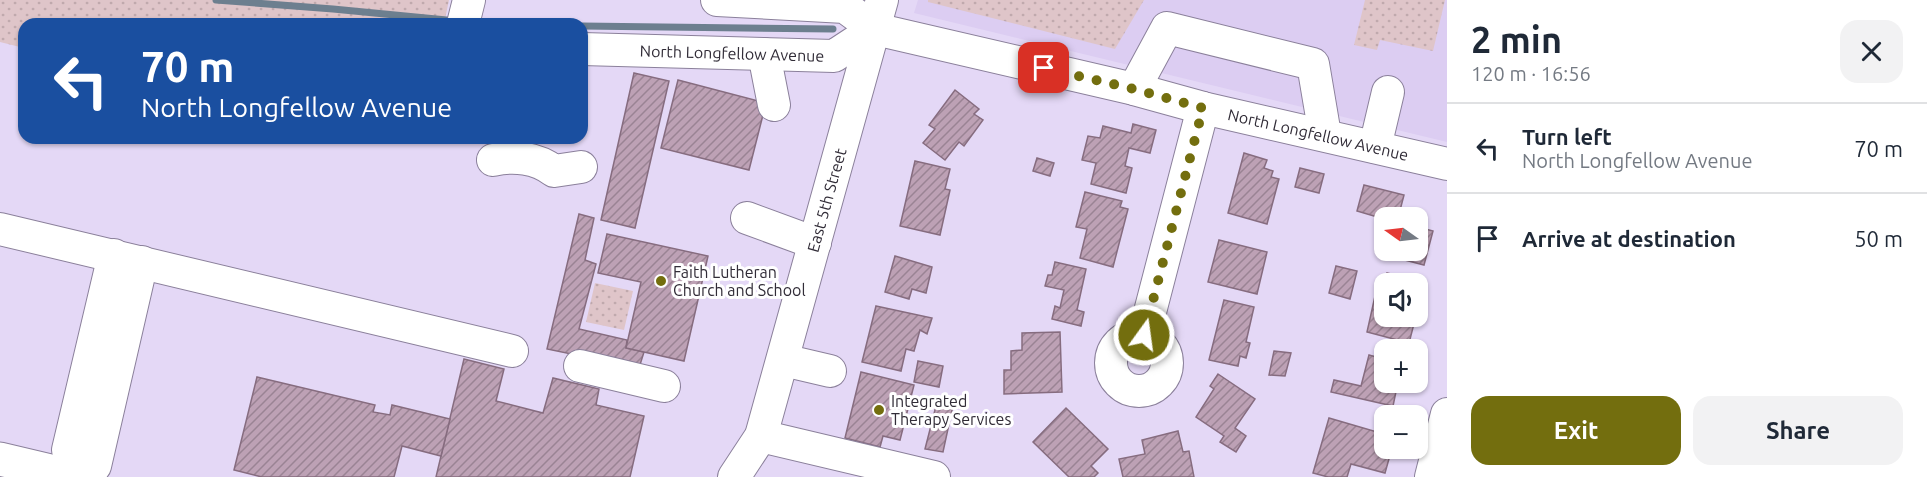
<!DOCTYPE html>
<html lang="en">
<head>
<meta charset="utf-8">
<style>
	body { margin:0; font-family:Ubuntu,sans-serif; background:#f2f2f3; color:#1f2937; height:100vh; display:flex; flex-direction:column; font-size:22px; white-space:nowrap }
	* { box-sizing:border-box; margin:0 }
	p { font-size:20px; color:#747a83 }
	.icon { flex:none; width:33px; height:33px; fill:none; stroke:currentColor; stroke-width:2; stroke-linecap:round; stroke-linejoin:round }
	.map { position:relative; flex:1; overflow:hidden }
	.side { display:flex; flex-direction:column; background:#fff; width:480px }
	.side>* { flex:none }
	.guide { position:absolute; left:18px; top:18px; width:570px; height:126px; border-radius:18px; box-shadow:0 2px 4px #0004; background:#1a4fa0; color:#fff; overflow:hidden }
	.needle { width:39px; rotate:284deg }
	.buttons { position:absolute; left:1374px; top:207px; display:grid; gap:12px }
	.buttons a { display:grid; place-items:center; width:54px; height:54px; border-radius:12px; background:#fff; box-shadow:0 2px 4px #0004; font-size:30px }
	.pin { position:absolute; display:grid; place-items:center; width:51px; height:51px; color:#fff; margin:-26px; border-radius:12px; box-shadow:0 3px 9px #0006 }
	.me { position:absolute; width:66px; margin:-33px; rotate:14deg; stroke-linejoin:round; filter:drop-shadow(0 0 4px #0008) }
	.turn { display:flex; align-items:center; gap:21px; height:126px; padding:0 24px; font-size:27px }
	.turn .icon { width:78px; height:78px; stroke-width:2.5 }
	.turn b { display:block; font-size:42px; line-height:51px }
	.round { display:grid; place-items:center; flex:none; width:63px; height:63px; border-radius:18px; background:#f2f2f3 }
	.summary { display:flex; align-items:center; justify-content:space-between; height:102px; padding:0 24px }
	h1 { font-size:36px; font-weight:700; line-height:45px }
	.button { display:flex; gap:12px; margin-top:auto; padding:12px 24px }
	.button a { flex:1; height:69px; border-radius:18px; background:#736e0e; color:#fff; font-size:24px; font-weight:700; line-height:69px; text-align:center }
	.button a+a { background:#f2f2f3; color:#1f2937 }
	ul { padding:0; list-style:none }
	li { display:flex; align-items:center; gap:18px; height:90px; padding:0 24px; border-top:2px solid #e0e1e3 }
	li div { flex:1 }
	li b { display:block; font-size:22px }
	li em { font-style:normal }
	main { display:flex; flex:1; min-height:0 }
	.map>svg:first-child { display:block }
	.built { fill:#dccdf2 }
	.grass { fill:url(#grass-dots) }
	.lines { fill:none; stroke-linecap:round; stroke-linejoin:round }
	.stream { stroke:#6d7f8f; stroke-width:7 }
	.building { fill:url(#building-hatch); stroke:#866c7f; stroke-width:1.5 }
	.minor-casing { stroke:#8b809b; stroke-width:34 }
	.major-casing { stroke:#8b809b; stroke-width:35 }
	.minor { stroke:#fff; stroke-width:32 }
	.major { stroke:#fff; stroke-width:33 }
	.route { stroke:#736e0e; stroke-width:10; stroke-dasharray:0 18 }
	.poi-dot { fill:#736e0e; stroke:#fff; stroke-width:2 }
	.labels { text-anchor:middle; stroke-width:6; stroke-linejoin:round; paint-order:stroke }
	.street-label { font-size:16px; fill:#312c37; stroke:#fff }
	.poi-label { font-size:16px; fill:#312c37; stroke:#fff; text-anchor:start }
</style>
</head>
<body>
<main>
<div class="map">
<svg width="1447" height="477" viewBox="0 0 1447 477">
	<defs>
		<pattern id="grass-dots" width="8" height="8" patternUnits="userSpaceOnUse" patternTransform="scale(1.5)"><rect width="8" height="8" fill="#dfc5c9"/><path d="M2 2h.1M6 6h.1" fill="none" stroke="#c0a9ad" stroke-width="1.8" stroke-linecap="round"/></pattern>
		<pattern id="building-hatch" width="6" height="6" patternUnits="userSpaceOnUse" patternTransform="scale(1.5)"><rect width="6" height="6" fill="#bda1b5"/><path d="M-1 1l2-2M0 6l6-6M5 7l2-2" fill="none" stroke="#9a8394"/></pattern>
	</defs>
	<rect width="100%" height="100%" fill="#e4d8f6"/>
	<path class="built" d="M918,0h529v142l-533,-129z"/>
	<g class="grass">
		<path d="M0,0h449l-5,24h-420v24l-24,-6z"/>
		<path d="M928,0h216l-29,49 -187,-47z"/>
		<path d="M1365,0h80l-12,51 -53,-11 -3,10 -23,-5z"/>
		<path d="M595,283l38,8 -9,39 -38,-8z"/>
	</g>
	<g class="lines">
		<g class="stream">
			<path d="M216,0l117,9 124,12"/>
			<path d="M582,26l251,3"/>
		</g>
	</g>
	<g class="building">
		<path d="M634,73l35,8 -34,147 -34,-8z"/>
		<path d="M678,80l88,23 -17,67 -88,-22z"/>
		<path d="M955,90l24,19 -5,5 9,6 -19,26 -5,-4 -14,18 -22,-17 12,-14 -6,-4z"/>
		<path d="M1133,124l23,6 -6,23 -21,-5 -4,18 7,2 -6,25 -35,-9 5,-21 -14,-3 6,-24 12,2 3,-12 28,7z"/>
		<path d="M1244,153l23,7 -3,8 9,3 -2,6 8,2 -12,45 -39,-11z"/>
		<path d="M1037,158l17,5 -4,13 -17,-5z"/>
		<path d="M915,161l35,8 -5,20 5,1 -10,45 -40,-9z"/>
		<path d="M1300,168l24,6 -5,19 -24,-6z"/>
		<path d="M1364,185l40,10 -6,23 -14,1 -27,-8z"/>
		<path d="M1085,192l37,9 -2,6 8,2 -15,58 -33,-9 7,-29 -11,-2z"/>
		<path d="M579,214l15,4 -9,42 11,4 -17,65 48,11 -1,8 18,4 -5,16 -92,-19z"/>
		<path d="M1384,226v24h34v-23l15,4 -9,34 -46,-12z"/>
		<path d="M607,234l101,22 -24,105 -58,-13 15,-66 -43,-9z"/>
		<path d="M1219,240l48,12 -10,42 -49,-12z"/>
		<path d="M895,256l37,11 -6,26 -14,-4 -3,10 -24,-7z"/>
		<path d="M1055,262l31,7 -9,41 7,2 -3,14 -29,-7 3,-13 5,2 4,-18 -19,-4 3,-11h4z"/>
		<path d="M1336,266l21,5 -7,28 -21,-6z"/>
		<path d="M1387,273l37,9 -6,27v-25h-34v32h32l-7,27 -42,-11 8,-36 6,1z"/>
		<path d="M1224,300l30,7 -8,35 4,1 -4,15 -6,-2 -2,10 -29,-6z"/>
		<path d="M876,306l56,12 -5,16 -7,-4 -6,21 -8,-2 -5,22 -39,-9z"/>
		<path d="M1060,332l2,60 -58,2v-24h7v-19l11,-1v-17z"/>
		<path d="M1274,351l17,2 -6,23 -16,-1z"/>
		<path d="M1369,355l15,4v23h14l-5,24 -62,-14 3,-12 27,6z"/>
		<path d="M464,359l40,10 -8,32 47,12 10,-35 46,11 -3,16 48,11 -14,61h-194z"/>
		<path d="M918,361l25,5 -4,21 -25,-5z"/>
		<path d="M861,372l53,13 -14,55 -17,-4 -3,11 -35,-9z"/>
		<path d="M1218,374l37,25 -20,29 11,8 -10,16 -16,-10 4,-6 -28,-19 18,-28 -4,-3z"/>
		<path d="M257,377l118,28 -2,7 17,3 2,-10 58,14 -9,37 -39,-10 -8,31h-132l-28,-7z"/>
		<path d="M938,398l16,3 -11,51 -18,-3z"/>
		<path d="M1066,408l42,41 -17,17 7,7 -4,4h-25l-36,-35z"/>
		<path d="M1329,418l55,16v14h8l-7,25 -34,-9 -4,13h-19l-15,-4z"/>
		<path d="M1178,431l5,21 6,-1 5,26h-71l-4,-18 26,-5 -3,-14z"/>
	</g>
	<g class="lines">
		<defs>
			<g id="minor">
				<path id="s1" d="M717,0l128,7 30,22 259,60 69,19 244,56"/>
				<path d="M463,24l6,-24"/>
				<path id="s2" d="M582,49l252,7 41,-27"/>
				<path d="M764,54l10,51"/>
				<path d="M1134,89l33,-61 146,36 12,71"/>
				<path d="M1375,147l13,-55"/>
				<path d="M493,160c21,-5 44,-2 61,11l27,-4"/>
				<path d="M747,218l68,25"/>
				<path d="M0,229l512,122"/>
				<circle cx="1139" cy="363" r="28"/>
				<path d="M1144,335l59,-227"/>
				<path d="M783,360l47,11"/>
				<path d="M580,366l84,20"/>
				<path d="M761,436l173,41"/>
				<path d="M82,477l-14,-27 46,-195"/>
				<path d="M84,477l11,-11 47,-204"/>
				<path id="s3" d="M734,477l27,-41 121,-436"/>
				<path d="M1431,477l16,-63"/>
			</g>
			<path id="major" d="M0,459l76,18"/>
		</defs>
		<use href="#minor" class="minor-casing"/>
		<use href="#major" class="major-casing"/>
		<use href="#minor" class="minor"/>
		<use href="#major" class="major"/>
	</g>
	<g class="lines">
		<path class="route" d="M1044,68l90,21 69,19 -59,227"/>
	</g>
	<g class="poi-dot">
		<circle cx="661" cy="281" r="6"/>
		<circle cx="879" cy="410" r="6"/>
	</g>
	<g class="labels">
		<g class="street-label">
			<text dy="6" stroke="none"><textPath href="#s2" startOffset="150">North Longfellow Avenue</textPath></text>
			<text dy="6" stroke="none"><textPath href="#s1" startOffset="621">North Longfellow Avenue</textPath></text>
			<text dy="6" stroke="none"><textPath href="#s3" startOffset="294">East 5th Street</textPath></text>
		</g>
		<g class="poi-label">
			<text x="673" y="278">Faith Lutheran<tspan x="673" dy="18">Church and School</tspan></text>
			<text x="891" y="407">Integrated<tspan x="891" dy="18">Therapy Services</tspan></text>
		</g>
	</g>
</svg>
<div class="buttons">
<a><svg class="needle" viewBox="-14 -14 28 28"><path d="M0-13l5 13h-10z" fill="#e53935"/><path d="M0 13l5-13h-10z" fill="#747a83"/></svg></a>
<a><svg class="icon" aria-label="sound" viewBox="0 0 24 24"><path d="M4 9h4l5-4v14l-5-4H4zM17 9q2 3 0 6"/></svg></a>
<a>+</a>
<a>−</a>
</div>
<div class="pin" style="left:1044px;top:68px;background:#d93025"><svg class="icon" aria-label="arrive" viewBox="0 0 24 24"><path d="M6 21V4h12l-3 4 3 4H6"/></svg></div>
<svg class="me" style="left:1144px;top:335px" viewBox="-20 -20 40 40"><circle r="17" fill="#736e0e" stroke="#fff" stroke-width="3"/><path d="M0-11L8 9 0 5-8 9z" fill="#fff"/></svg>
<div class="guide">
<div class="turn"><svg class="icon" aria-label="left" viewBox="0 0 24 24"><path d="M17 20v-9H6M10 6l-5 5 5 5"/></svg><div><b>70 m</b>North Longfellow Avenue</div></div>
</div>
</div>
<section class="side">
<div class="summary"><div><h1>2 min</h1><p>120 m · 16:56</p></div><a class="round"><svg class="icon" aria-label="close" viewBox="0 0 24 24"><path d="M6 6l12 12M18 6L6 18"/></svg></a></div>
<ul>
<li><svg class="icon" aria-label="left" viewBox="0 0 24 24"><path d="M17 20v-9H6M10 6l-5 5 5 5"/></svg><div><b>Turn left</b><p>North Longfellow Avenue</p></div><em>70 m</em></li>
<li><svg class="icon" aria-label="arrive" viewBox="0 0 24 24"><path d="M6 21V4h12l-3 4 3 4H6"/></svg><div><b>Arrive at destination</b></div><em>50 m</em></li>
</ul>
<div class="button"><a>Exit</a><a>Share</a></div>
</section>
</main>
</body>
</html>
